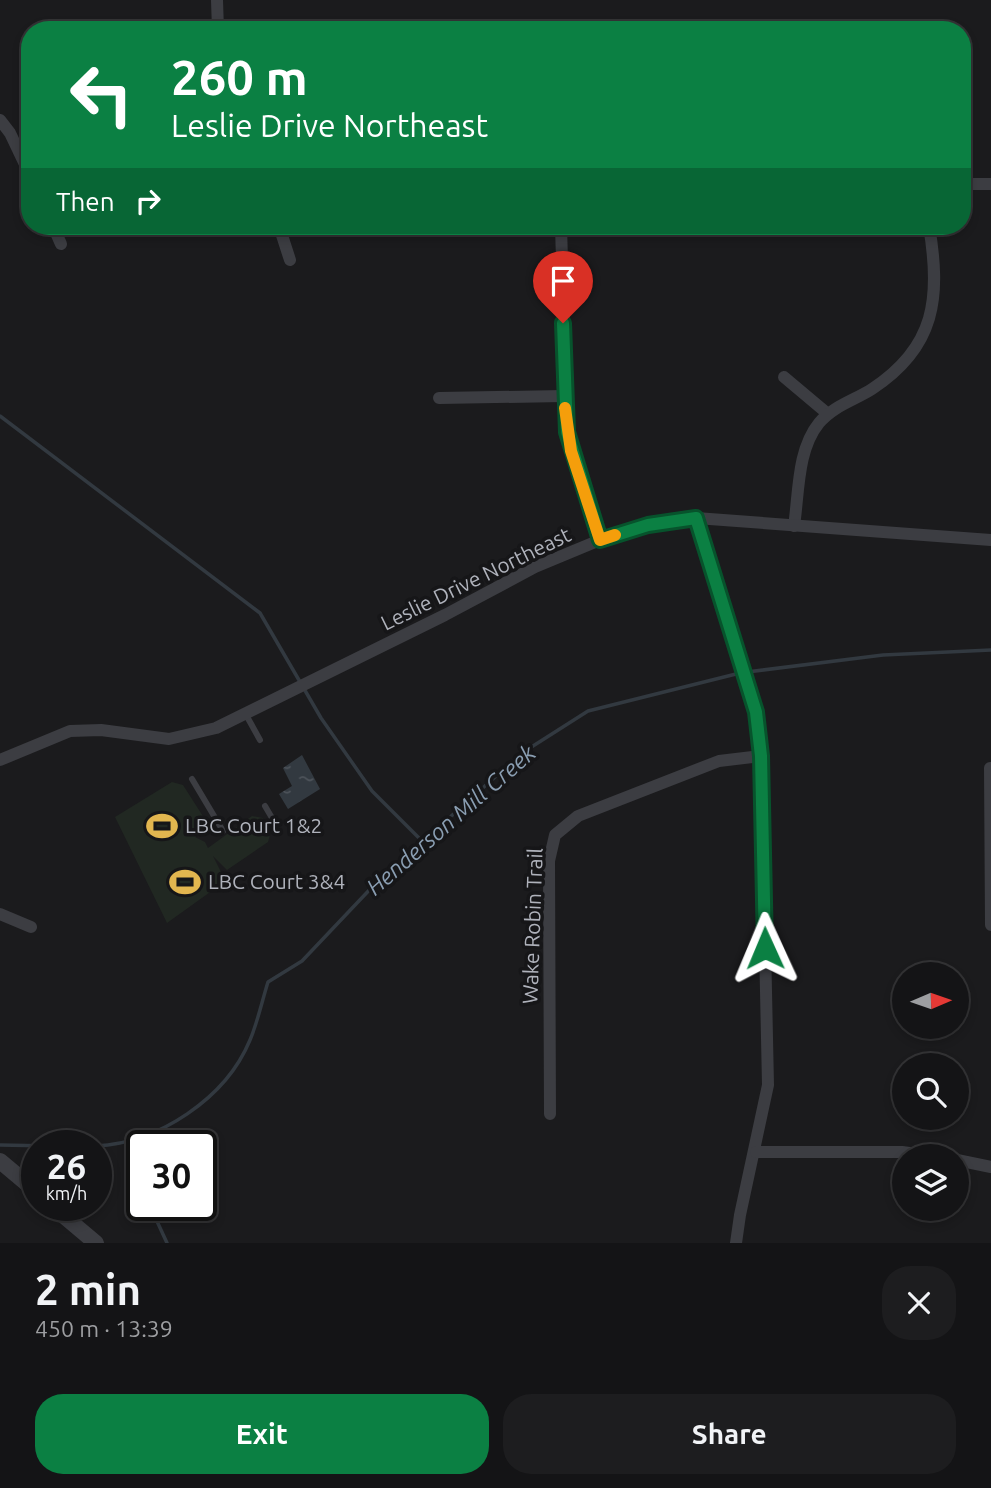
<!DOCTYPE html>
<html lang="en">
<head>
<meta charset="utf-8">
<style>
	body { margin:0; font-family:Ubuntu,sans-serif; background:#1d1d1f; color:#f1f3f6; height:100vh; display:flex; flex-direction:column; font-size:26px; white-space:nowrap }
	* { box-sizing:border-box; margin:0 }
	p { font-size:23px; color:#9d9ea1 }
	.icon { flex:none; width:38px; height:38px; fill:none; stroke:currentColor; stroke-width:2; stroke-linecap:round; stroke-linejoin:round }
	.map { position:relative; height:1243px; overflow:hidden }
	.panel { display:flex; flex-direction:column; background:#141416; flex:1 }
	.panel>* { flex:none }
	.banner { position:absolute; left:21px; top:21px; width:950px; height:214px; border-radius:28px; box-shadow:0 4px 10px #0003,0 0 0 2px #333335; background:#0b8043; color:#fff; overflow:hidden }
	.needle { width:46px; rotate:88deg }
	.buttons { position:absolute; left:892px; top:962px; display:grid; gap:14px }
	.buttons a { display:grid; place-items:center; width:77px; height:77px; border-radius:50%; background:#141416; box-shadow:0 4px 10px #0003,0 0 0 2px #333335; font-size:35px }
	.speed { position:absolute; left:21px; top:1130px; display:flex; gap:14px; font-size:35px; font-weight:700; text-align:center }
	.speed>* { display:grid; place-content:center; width:91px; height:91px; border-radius:50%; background:#141416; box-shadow:0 4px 10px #0003,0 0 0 2px #333335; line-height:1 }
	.speed small { font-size:18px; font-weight:400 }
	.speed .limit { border:4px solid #111; border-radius:10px; background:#fff; color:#111 }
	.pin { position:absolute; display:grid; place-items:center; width:60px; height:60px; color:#fff; margin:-72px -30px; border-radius:50% 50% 50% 0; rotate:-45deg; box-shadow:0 0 7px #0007 }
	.pin .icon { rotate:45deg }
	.me { position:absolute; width:77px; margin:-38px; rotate:359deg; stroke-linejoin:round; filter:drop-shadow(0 0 5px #0008) }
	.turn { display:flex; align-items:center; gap:24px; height:147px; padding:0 35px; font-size:32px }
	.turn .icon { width:91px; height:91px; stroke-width:2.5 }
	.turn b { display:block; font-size:49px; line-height:60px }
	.then { display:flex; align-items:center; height:66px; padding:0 35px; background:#0003; gap:14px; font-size:26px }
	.round { display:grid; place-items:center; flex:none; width:74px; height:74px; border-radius:28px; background:#1d1d1f }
	.summary { display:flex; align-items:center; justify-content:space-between; height:119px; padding:0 35px }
	h1 { font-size:42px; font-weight:700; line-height:52px }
	.cta { display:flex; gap:14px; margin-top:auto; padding:14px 35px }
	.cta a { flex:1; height:80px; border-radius:28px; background:#0b8043; color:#fff; font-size:28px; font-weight:700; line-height:80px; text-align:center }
	.cta a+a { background:#1d1d1f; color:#f1f3f6 }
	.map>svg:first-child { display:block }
	.pitch { fill:#212822 }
	.water { fill:url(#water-ripples) }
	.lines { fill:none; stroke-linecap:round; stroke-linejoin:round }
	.stream { stroke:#323940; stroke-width:3.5 }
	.service { stroke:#3c3d42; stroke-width:6 }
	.minor { stroke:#3c3d42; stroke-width:12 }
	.tertiary { stroke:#3c3d42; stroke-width:16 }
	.route-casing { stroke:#07532c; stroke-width:18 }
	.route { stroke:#0b8043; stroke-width:12 }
	.slow { stroke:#f59e0b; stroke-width:12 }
	.labels { text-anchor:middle; stroke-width:7; stroke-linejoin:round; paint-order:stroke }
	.street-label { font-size:21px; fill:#afb2bb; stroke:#161618 }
	.poi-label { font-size:21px; fill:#afb2bb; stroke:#161618; text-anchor:start }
	.water-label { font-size:23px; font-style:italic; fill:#8a9eb2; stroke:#161618 }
</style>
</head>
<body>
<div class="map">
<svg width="991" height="1243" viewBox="0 0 991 1243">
	<defs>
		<pattern id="water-ripples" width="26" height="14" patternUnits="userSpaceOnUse" patternTransform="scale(1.75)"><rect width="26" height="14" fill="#323940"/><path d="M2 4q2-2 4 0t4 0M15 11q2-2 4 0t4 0" fill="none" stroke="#4d535a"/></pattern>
	</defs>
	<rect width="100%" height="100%" fill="#1b1b1d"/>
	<path class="pitch" d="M172,782l11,3 23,36 -1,9 -10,7 10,5 3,6 44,-32 11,2 7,17 -2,7 -41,28 -14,-14 11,22 -4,7 -53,38 -52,-106z"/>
	<path class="water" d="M302,755l18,34 -32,20 -9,-15 13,-8 -9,-18z"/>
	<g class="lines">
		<g class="stream">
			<path d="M0,416l260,197 61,105 51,73 51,51"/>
			<path d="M747,672l136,-17 108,-5"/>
			<path d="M0,1145l52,1"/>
			<path d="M96,1146c63,-3 130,-48 154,-106 8,-19 12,-39 18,-58l34,-21 73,-77 147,-131 66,-42 152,-38"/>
			<path d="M145,1146l2,-9"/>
			<path d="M142,1169v20"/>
			<path d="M150,1206l17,37"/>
		</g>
		<g class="service">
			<path d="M245,713l15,27"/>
			<path d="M192,779l31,52"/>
			<path d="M265,806l10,17"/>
		</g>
		<g class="minor">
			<path d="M217,0l1,30"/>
			<path d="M0,120l10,13 20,42"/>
			<path d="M962,184h29"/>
			<path d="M53,226l8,18"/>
			<path d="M279,226l11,34"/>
			<path d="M561,226l6,206 33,108"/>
			<path d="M784,377l44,37"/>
			<path d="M439,398l125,-2"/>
			<path d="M696,518l60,194 5,44 7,329 -28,130 -4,28"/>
			<path d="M794,526c5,-33 3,-76 25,-103 14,-17 36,-23 53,-34 64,-42 69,-92 57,-163"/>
			<path d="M0,760l70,-29 31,-1 68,9 47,-11 229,-113 90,-48 65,-27 48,-15 48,-7 295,22"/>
			<path d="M990,768l1,157"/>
			<path d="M0,914l31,13"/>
			<path d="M550,1114l-1,-253 6,-26 23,-19 141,-55 42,-5"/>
			<path d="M756,1152h146l37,5"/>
			<path d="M957,1160l34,7"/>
		</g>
		<g class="tertiary">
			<path d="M0,1161l37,31"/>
			<path d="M52,1206l44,37"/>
		</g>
	</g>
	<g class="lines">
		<defs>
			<path id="route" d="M563,323l4,109 33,108 48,-15 48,-7 60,194 5,44 4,192"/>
		</defs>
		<use href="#route" class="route-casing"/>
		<use href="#route" class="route"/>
		<path class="slow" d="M565,408l6,43 29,89 15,-5"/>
	</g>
	<defs>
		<symbol id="stadium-bare" viewBox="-9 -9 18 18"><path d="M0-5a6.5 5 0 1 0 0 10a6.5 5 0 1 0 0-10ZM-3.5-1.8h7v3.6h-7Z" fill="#e2b64f" stroke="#161618" stroke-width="2.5" paint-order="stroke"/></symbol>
	</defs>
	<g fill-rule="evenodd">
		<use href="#stadium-bare" x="140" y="804" width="44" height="44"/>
		<use href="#stadium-bare" x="163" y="860" width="44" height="44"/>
	</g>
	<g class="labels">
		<g class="street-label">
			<text transform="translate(476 579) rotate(-26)" y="7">Leslie Drive Northeast</text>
			<text transform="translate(533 926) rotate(-88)" y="7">Wake Robin Trail</text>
		</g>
		<g class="poi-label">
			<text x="185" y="833">LBC Court 1&amp;2</text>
			<text x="208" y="889">LBC Court 3&amp;4</text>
		</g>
		<g class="water-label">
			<text transform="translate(451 820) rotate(-41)" y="8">Henderson Mill Creek</text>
		</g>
	</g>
</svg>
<div class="buttons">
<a><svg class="needle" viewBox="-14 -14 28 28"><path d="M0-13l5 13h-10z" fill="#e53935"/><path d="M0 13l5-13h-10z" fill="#9d9ea1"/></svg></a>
<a><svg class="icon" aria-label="search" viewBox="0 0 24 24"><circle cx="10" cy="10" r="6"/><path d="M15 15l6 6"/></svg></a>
<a><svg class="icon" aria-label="layers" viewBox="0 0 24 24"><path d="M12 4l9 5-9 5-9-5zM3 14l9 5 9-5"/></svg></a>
</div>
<div class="speed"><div>26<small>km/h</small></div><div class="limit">30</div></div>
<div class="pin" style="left:563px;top:323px;background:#d93025"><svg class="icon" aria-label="arrive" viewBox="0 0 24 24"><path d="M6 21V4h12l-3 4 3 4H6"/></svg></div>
<svg class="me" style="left:765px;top:948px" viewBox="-20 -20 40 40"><path d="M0-17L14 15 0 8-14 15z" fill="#0b8043" stroke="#fff" stroke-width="4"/></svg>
<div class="banner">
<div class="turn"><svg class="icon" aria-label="left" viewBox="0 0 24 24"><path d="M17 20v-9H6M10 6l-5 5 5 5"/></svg><div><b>260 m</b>Leslie Drive Northeast</div></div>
<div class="then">Then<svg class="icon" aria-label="right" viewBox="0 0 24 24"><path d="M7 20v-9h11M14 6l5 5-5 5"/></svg></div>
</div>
</div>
<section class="panel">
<div class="summary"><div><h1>2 min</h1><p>450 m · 13:39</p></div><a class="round"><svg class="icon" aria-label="close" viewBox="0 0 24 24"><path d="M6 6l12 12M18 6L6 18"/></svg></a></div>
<div class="cta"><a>Exit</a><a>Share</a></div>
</section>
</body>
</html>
